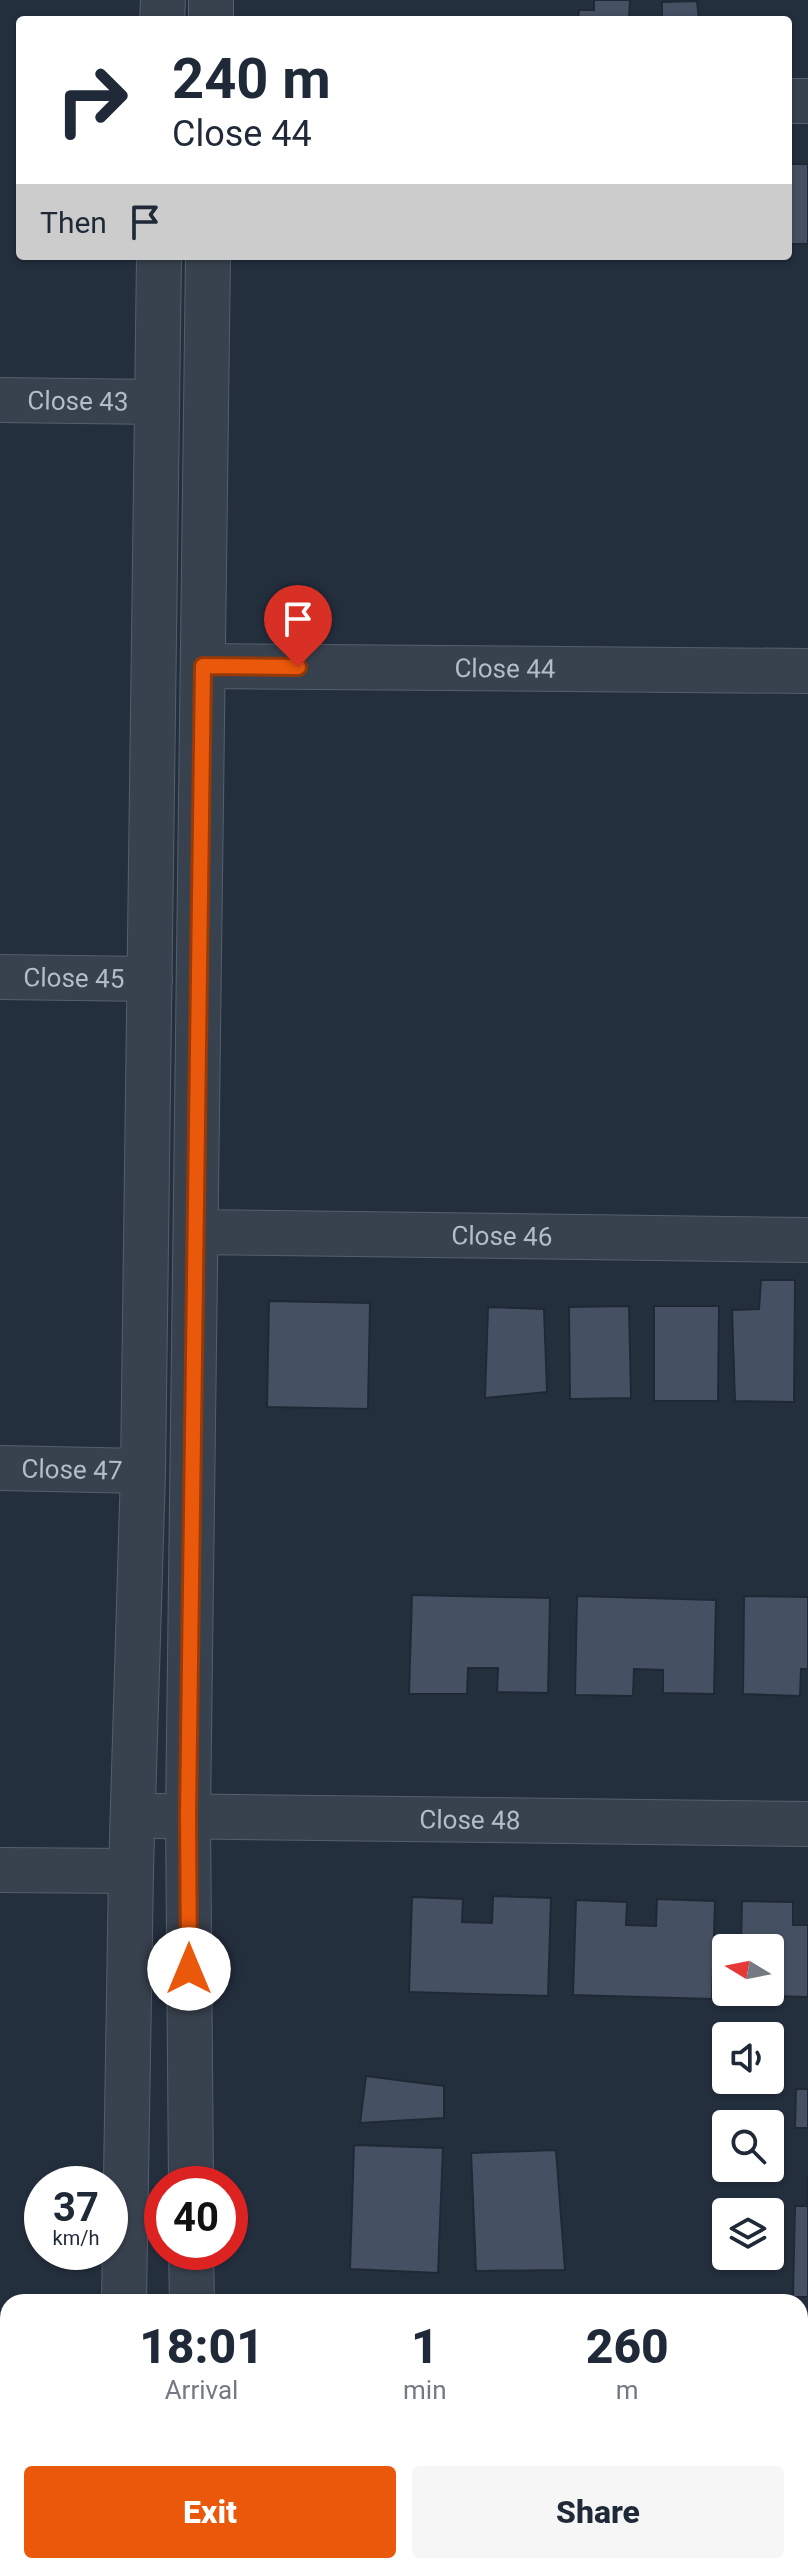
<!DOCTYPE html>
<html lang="en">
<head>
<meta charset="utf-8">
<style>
	body { margin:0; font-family:Roboto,sans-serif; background:#f6f6f7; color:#1f2937; height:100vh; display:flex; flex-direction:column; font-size:30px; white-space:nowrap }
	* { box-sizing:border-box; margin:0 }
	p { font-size:26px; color:#747a83 }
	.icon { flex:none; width:44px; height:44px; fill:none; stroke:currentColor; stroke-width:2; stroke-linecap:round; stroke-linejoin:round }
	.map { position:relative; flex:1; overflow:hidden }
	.sheet { position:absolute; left:0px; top:2294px; width:808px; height:280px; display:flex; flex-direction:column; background:#fff; border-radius:24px 24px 0 0; box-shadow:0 2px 6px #0004 }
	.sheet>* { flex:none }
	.hud { position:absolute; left:16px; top:16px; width:776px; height:244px; border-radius:8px; box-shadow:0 2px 6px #0004; background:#fff; color:#1f2937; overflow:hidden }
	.needle { width:52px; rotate:280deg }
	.tools { position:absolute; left:712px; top:1934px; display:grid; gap:16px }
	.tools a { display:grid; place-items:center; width:72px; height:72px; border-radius:8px; background:#fff; box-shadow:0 2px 6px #0004; font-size:40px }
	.speed { position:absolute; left:24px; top:2166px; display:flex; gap:16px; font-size:40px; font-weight:700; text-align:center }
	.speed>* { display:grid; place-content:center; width:104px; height:104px; border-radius:50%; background:#fff; box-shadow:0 2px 6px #0004; line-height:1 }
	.speed small { font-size:20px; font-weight:400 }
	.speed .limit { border:12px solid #d22; background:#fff; color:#111 }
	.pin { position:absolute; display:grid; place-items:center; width:68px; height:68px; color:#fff; margin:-82px -34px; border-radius:50% 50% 50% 0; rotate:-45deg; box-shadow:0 0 8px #0007 }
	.pin .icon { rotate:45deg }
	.me { position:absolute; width:88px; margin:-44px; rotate:0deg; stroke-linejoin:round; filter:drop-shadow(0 0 6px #0008) }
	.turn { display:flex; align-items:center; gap:28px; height:168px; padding:0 24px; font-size:36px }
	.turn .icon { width:104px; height:104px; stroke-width:2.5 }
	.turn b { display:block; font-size:56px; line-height:68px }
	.then { display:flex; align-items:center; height:76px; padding:0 24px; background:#0003; gap:16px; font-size:30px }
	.eta { display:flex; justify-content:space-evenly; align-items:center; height:136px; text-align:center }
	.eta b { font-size:48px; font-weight:800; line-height:56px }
	.primary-button { display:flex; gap:16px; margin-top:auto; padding:16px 24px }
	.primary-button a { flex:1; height:92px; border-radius:8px; background:#ea580c; color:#fff; font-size:32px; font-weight:800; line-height:92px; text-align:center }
	.primary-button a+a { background:#f6f6f7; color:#1f2937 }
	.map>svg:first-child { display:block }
	.building { fill:#455162; stroke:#1f2835; stroke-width:2 }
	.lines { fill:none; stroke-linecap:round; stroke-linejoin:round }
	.minor-casing { stroke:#565f6c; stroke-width:46 }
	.minor { stroke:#38414e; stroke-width:44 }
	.route-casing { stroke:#983908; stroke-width:20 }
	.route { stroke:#ea580c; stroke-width:14 }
	.labels { text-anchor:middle; stroke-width:8; stroke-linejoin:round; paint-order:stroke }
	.street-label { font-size:26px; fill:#b4bcc9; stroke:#1d2633 }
</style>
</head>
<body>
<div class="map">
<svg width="808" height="2574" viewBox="0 0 808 2574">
	<rect width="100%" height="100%" fill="#242f3e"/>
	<g class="building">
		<path d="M594,0h36l-1,20h-51l1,-10h15z"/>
		<path d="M697,1l2,19h-37v-18z"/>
		<rect x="788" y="164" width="20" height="80"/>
		<path d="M491,256h72v2z"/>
		<path d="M761,1280h34l-1,122 -59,-1 -3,-91 27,-1z"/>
		<path d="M269,1301l101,2 -2,106 -101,-2z"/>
		<path d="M629,1306l2,92 -61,1 -1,-92z"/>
		<path d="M654,1306h65l-1,95h-64z"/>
		<path d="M488,1307l56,2 3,83 -62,6z"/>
		<path d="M412,1595l138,3 -2,95 -51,-1 1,-24h-30l-1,26h-58z"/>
		<path d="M577,1596l139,4 -2,94 -51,-1v-23l-29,-1 -1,27 -58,-1z"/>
		<path d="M744,1596l64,1v72h-7l-1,27 -57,-2z"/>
		<path d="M493,1896l58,2 -3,98 -139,-4 3,-95 51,2 -1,23 30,1z"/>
		<path d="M657,1899l58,2 -3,98 -139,-4 3,-95 51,2 -1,23 30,1z"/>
		<path d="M742,1901l51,1v23h15v72l-68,-2v-3h30v-44h-29z"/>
		<path d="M366,2076l78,10v32l-84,5z"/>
		<path d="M796,2089h12v39h-13z"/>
		<path d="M354,2145l89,3 -5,125 -88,-4z"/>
		<path d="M556,2150l9,120 -89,1 -5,-118z"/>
		<path d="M808,2176v121h-15l2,-91h12z"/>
		<path d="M808,2518v56h-66l6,-1 1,-7h51v-47z"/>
		<path d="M591,2566h35v8h-37z"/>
		<path d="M695,2566h35v8h-45l8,-1z"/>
	</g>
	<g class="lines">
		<defs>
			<g id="minor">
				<path d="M162,20l1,-20"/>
				<path d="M211,20v-20"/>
				<path d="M788,101h20"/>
				<path id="s1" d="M0,400l157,2"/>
				<path id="s2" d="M203,666l605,5"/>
				<path id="s3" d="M0,977l150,2"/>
				<path id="s4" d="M196,1232l612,8"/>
				<path id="s5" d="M0,1468l143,3"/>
				<path id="s6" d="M158,1816l650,8"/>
				<path d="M0,1870l131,1"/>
				<path d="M191,2184l-3,-369 20,-1559"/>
				<path d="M191,2252l1,50"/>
				<path d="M124,2302l7,-431 12,-400 16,-1215"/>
				<path d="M800,2411h8"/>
				<path d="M0,2421h8"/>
				<path d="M130,2574v-8"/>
				<path d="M175,2574v-8"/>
			</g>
		</defs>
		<use href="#minor" class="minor-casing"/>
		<use href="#minor" class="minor"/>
	</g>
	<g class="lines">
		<defs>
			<path id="route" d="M189,1969l-1,-154 15,-1149 95,1"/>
		</defs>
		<use href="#route" class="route-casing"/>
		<use href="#route" class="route"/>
	</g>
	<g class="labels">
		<g class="street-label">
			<text dy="9" stroke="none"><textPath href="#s1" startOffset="78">Close 43</textPath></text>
			<text dy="9" stroke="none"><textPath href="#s2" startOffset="302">Close 44</textPath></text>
			<text dy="9" stroke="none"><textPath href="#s3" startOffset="74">Close 45</textPath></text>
			<text dy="9" stroke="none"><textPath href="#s4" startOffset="306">Close 46</textPath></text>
			<text dy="9" stroke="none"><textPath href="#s5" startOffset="72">Close 47</textPath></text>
			<text dy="9" stroke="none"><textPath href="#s6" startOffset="312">Close 48</textPath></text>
		</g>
	</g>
</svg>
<div class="tools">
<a><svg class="needle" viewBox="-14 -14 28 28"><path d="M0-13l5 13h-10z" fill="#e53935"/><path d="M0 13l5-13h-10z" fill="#747a83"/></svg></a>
<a><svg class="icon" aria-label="sound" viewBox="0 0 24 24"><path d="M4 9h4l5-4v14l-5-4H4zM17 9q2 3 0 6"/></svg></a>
<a><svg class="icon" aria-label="search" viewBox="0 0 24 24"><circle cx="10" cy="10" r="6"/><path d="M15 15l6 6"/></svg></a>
<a><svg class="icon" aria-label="layers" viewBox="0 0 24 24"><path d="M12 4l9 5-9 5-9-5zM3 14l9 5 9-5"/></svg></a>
</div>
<div class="speed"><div>37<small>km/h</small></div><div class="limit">40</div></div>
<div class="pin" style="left:298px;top:667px;background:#d93025"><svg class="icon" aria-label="arrive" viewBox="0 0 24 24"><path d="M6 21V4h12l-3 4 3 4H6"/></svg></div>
<svg class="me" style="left:189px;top:1969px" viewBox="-20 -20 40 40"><circle r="19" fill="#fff"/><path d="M0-13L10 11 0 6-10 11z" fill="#ea580c"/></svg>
<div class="hud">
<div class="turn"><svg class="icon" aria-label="right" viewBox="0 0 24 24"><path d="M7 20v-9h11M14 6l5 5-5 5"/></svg><div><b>240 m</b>Close 44</div></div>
<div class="then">Then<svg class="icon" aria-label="arrive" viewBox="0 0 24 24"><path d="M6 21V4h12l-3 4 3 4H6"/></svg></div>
</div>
<section class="sheet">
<div class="eta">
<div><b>18:01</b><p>Arrival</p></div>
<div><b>1</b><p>min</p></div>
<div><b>260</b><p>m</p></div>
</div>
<div class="primary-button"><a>Exit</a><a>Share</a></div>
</section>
</div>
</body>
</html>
